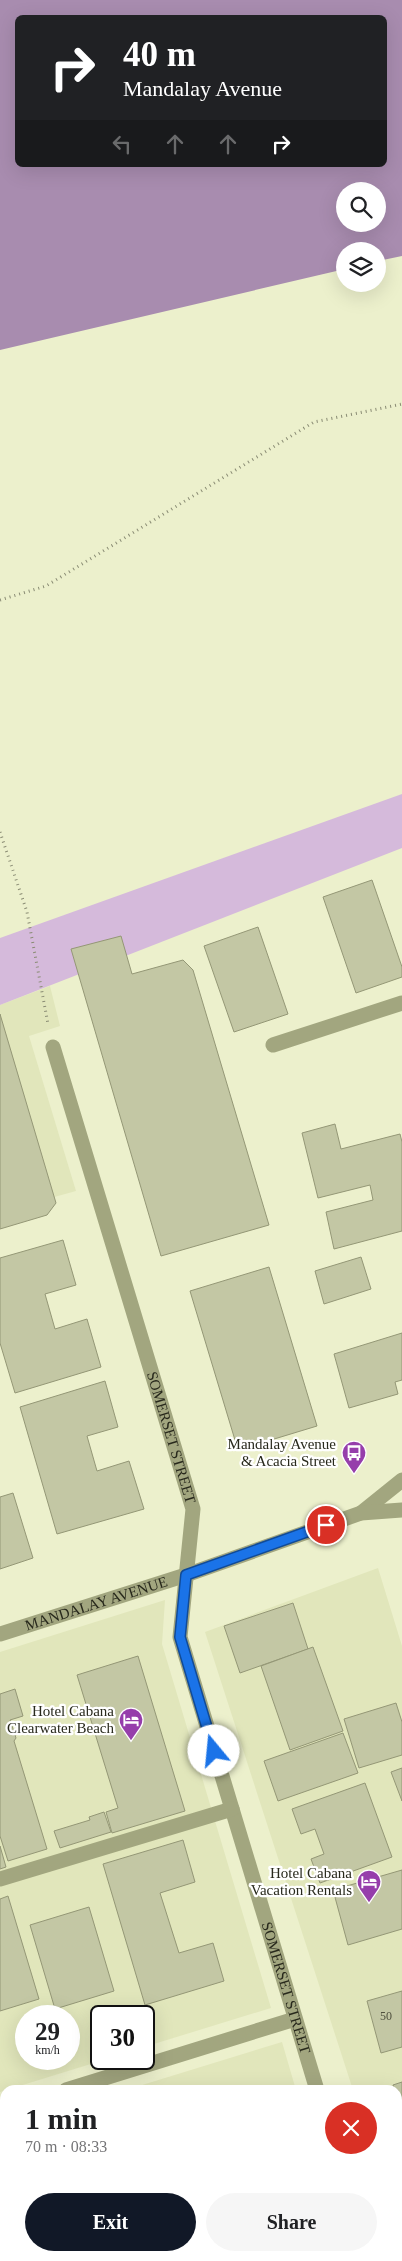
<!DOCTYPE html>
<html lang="en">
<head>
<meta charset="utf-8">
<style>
	body { margin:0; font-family:"Times New Roman",serif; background:#f6f6f6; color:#202124; height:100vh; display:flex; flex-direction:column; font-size:19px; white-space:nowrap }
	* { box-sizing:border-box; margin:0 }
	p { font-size:16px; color:#757577 }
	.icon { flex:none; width:28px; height:28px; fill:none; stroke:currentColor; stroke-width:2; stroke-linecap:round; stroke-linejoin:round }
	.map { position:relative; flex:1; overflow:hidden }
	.drawer { position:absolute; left:0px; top:2085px; width:402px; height:176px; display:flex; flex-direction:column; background:#fff; border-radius:15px 15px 0 0; box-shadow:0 5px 20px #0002 }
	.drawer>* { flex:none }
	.hud { position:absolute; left:15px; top:15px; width:372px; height:152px; border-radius:8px; box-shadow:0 5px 20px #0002; background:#202124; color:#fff; overflow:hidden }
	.buttons { position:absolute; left:336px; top:182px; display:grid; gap:10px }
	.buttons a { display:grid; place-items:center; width:50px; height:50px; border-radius:50%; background:#fff; box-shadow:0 5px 20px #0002; font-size:25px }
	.speed { position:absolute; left:15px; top:2005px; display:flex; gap:10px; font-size:25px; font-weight:700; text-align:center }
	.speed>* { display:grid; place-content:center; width:65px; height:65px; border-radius:50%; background:#fff; box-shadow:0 5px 20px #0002; line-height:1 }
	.speed small { font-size:12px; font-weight:400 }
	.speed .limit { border:2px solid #111; border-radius:8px; background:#fff; color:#111 }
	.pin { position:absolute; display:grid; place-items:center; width:42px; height:42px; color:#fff; margin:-21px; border:2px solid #fff; border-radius:50%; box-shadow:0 1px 5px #0007 }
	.me { position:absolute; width:55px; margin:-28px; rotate:343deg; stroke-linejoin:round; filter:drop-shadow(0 0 4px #0008) }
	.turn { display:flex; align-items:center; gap:18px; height:105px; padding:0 25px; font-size:22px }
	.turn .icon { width:65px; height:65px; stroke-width:2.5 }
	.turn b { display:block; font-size:35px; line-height:42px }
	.lanes { display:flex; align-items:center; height:48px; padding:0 25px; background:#0003; justify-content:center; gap:25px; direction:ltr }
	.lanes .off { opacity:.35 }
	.round { display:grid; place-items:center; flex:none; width:52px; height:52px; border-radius:26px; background:#f6f6f6 }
	.overview { display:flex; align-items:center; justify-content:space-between; height:85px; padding:0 25px }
	h1 { font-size:30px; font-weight:800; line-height:38px }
	.button { display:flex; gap:10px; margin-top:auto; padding:10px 25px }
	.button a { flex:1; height:58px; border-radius:30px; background:#111827; color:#fff; font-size:20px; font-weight:800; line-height:58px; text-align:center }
	.button a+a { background:#f6f6f6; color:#202124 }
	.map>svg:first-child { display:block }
	.built { fill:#e1e6bb; fill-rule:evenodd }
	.green { fill:#d5badb }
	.water { fill:#a88caf; fill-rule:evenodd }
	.building { fill:#c3c7a4; stroke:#949776 }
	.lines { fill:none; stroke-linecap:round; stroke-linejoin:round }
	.path { stroke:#8a8c74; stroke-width:3; stroke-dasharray:1 4; stroke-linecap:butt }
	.minor { stroke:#a2a67f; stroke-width:15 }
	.route-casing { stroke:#114b97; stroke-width:12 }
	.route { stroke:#1a73e8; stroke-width:9 }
	.labels { text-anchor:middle; stroke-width:4.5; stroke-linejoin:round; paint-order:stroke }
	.number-label { font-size:12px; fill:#4f503e }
	.street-label { font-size:15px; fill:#28291c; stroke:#fff }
	.poi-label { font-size:15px; fill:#28291c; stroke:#fff; text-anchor:end }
</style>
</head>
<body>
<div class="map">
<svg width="402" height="2261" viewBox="0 0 402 2261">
	<rect width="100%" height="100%" fill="#ecf0cc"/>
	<g class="built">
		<path d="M50,986l10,40 -31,10 47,155 -76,21v-207z"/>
		<path d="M378,1568l24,78v598l-4,-14v-140h-45l-148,-458z"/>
		<path d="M165,1600l-3,44 109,364 -127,39v-31h-43v43h6l-107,33v-440zM26,2016h43v43h-43z"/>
		<path d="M282,2042l14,48h-170z"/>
		<path d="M5,2127v129h341l1,5h-347v-133z"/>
	</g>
	<path class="green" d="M402,794v54l-402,157v-67z"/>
	<path class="water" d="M0,0h402v256l-24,5v-10h-33v18l-345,81zM18,18h367v147h-367zM345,191h33v33h-33z"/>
	<g class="building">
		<path d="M372,880l30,87v10l-46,16 -33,-96z"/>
		<path d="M258,927l30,87 -54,18 -30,-86z"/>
		<path d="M121,936l11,38 51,-14 10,10 76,255 -108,31 -90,-307z"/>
		<path d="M0,1014l56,189 -9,12 -47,14z"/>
		<path d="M335,1124l6,25 59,-15 2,8v89l-68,18 -8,-37 47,-12 -3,-15 -52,13 -16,-65z"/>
		<path d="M63,1240l13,45 -31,9 10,35 32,-10 14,48 -86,26 -15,-50v-85z"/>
		<path d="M361,1257l10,32 -47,15 -9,-33z"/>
		<path d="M269,1267l48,159 -79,24 -48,-159z"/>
		<path d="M402,1333v47l-7,2 3,12 -49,14 -15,-54z"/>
		<path d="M105,1381l13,46 -31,9 10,35 32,-10 15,48 -87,25 -37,-127z"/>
		<path d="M13,1493l20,65 -33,11v-72z"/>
		<path d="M293,1603l15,46 -68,24 -16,-47z"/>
		<path d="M313,1647l30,84 -53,19 -29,-84z"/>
		<path d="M138,1656l47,155 -73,22 -6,-21 12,-4 -41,-133z"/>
		<path d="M15,1689l8,27 -13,4 6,18 -2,3 33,108 -39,12 -8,-25v-142z"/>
		<path d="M396,1703l6,19v33l-43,13 -15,-49z"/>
		<path d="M343,1733l15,40 -80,28 -14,-40z"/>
		<path d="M402,1768v33l-11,-29z"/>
		<path d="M365,1783l27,74 -72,26 -9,-24 13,-5 -9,-25 -14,5 -9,-25z"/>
		<path d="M104,1812l7,20 -51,16 -6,-17 36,-11 -1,-3z"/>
		<path d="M183,1840l12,42 -35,11 19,60 34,-10 11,38 -79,24 -42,-141z"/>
		<path d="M0,1846l6,21 -6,2z"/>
		<path d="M402,1870v59l-54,16 -15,-55z"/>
		<path d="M8,1896l31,103 -39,12v-112z"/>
		<path d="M89,1907l25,84 -59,18 -25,-84z"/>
		<path d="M402,1991v56l-21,6 -14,-52z"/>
		<path d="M402,2082v33l-4,-14v-11h-4l-1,-5z"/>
		<path d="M132,2256h53l1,5h-53z"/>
		<path d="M230,2256h78l2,5h-78z"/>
	</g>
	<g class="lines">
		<g class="path">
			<path d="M0,600l46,-14 268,-164 88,-18"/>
			<path d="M0,832l27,80 21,112"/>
		</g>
		<g class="minor">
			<path d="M273,1045l129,-42"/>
			<path id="s1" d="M53,1047l140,462 -13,128 137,453"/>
			<path d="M361,1513l41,-33"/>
			<path id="s2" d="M0,1634l186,-59 175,-62 41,-3"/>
			<path d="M0,1879l232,-70"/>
			<path d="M66,2090l229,-71"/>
			<path d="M0,2110l5,-1"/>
			<path d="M367,2256l1,5"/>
		</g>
	</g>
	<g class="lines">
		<defs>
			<path id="route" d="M214,1751l-34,-114 6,-62 140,-50"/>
		</defs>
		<use href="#route" class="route-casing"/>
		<use href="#route" class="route"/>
	</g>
	<defs>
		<symbol id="bus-pin" viewBox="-11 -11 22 30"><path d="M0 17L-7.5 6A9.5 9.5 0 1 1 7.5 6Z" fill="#963eab" stroke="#fff"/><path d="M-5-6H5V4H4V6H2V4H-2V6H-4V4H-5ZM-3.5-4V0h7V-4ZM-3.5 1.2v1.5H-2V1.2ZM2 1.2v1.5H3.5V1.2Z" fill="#fff"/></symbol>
		<symbol id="hotel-pin" viewBox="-11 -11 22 30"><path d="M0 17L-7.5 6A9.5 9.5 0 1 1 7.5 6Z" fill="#963eab" stroke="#fff"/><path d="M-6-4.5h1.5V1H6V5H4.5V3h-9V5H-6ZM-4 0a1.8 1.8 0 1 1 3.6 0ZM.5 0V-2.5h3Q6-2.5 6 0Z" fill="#fff"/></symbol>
	</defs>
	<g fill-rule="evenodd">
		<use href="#bus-pin" x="340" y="1439" width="28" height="38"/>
		<use href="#hotel-pin" x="117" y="1706" width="28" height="38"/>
		<use href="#hotel-pin" x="355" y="1868" width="28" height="38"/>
	</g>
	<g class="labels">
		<g class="number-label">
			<text x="386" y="2020">50</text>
		</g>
		<g class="street-label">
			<text dy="5" stroke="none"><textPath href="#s1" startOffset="408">SOMERSET STREET</textPath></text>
			<text dy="5" stroke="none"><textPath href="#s2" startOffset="101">MANDALAY AVENUE</textPath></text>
			<text dy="5" stroke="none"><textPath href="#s1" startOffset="978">SOMERSET STREET</textPath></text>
		</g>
		<g class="poi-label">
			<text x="336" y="1449">Mandalay Avenue<tspan x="336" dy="17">&amp; Acacia Street</tspan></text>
			<text x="114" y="1716">Hotel Cabana<tspan x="114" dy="17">Clearwater Beach</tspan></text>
			<text x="352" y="1878">Hotel Cabana<tspan x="352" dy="17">Vacation Rentals</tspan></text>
		</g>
	</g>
</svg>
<div class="buttons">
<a><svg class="icon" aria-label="search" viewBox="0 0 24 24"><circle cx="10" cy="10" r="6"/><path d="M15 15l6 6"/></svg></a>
<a><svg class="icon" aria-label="layers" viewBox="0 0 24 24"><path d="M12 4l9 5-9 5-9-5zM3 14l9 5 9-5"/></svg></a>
</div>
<div class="speed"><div>29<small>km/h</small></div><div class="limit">30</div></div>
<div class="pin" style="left:326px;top:1525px;background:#d93025"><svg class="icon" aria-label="arrive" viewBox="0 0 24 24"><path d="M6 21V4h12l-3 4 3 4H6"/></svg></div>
<svg class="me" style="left:214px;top:1751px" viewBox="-20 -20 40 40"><circle r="19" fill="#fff"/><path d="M0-13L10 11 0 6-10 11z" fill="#1a73e8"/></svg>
<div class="hud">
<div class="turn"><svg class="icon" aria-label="right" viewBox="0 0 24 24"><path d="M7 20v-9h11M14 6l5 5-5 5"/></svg><div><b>40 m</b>Mandalay Avenue</div></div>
<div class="lanes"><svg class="icon off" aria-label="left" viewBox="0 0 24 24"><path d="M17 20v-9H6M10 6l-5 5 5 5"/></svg><svg class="icon off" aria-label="ahead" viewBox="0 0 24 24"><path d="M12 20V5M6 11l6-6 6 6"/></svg><svg class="icon off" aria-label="ahead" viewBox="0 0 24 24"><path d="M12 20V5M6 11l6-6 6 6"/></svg><svg class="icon" aria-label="right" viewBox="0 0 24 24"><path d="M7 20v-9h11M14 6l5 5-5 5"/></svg></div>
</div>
<section class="drawer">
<div class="overview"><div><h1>1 min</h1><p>70 m · 08:33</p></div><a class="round" style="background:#d93025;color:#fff"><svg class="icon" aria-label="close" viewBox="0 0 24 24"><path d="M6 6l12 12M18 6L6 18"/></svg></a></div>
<div class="button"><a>Exit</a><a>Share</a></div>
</section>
</div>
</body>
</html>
